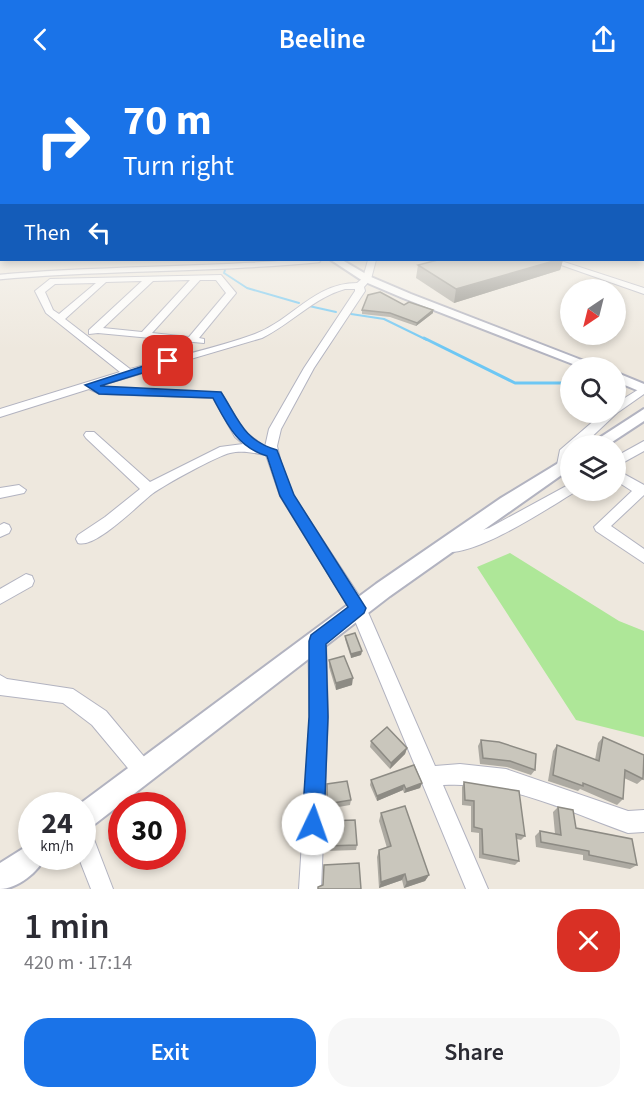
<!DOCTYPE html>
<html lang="en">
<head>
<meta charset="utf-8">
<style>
	body { margin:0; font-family:"Source Sans 3",sans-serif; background:#f7f7f7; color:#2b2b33; height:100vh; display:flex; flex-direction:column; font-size:22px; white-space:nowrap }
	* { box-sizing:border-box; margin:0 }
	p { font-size:20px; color:#7c7c81 }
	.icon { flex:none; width:33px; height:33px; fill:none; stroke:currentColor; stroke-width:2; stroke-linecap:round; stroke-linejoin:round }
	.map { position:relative; height:811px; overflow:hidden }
	.sheet { display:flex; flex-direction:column; background:#fff; flex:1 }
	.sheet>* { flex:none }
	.guide { position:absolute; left:0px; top:0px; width:645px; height:183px; box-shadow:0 3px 9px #0003; background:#1a73e8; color:#fff; overflow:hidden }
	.needle { width:39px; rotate:215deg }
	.fabs { position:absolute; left:560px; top:201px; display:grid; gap:12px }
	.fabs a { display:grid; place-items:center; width:66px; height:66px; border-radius:50%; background:#fff; box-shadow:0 3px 9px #0003; font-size:30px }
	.speed { position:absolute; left:18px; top:714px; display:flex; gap:12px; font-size:30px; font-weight:700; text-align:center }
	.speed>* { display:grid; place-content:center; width:78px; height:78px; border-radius:50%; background:#fff; box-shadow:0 3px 9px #0003; line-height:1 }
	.speed small { font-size:15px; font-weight:400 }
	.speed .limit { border:9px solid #d22; background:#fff; color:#111 }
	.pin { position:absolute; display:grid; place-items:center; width:51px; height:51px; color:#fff; margin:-26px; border-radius:12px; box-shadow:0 3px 9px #0006 }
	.me { position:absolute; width:66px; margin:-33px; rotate:3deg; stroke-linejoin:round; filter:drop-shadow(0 0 4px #0008) }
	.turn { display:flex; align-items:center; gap:21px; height:126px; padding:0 24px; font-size:27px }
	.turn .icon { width:78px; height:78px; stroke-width:2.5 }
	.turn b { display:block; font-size:42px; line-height:51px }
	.then { display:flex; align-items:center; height:57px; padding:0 24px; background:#0003; gap:12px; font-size:22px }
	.round { display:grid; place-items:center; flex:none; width:63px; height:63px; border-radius:24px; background:#f7f7f7 }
	.overview { display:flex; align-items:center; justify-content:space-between; height:102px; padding:0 24px }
	h1 { font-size:36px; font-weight:600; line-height:45px }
	.action { display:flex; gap:12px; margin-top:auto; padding:12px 24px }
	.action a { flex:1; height:69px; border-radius:24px; background:#1a73e8; color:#fff; font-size:24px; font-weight:600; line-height:69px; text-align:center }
	.action a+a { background:#f7f7f7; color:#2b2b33 }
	header { display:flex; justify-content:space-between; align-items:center; height:78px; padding:0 24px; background:#1a73e8; color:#fff; font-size:27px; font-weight:600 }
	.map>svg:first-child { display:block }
	.green { fill:#aee798 }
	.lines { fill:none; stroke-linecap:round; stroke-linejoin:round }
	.stream-far1 { stroke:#6dc7f4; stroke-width:2 }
	.stream { stroke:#6dc7f4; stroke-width:3 }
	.service-casing { stroke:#b2b3c0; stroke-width:7 }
	.minor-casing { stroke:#b2b3c0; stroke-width:2 }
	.tertiary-casing { stroke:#b2b3c0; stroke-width:4 }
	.service { stroke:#fff; stroke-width:4.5 }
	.minor { fill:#fff; fill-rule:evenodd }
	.tertiary { fill:#fff; fill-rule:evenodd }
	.wall { fill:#adaaa2 }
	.shaded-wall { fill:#8d8b84 }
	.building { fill:#c9c6bc; stroke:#8d8b84; stroke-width:1.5 }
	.route { fill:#1a73e8; stroke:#114b97; stroke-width:1.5 }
</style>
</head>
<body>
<header><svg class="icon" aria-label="back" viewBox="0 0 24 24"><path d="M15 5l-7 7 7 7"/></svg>Beeline<svg class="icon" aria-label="share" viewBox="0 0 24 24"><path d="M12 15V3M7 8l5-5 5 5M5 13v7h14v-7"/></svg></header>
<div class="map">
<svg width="644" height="811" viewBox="0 0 644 811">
	<rect width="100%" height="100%" fill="#eee8de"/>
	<path class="green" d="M510,475l109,68 25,10v106l-68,-17 -99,-153z"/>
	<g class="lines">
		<g class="stream-far1">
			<path d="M225,192l-1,3 23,15 52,15"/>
			<path d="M309,228l27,6"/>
			<path d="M351,236l33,5 43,21"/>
		</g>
		<path class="stream" d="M424,260l91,45h55"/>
		<defs>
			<path id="service" d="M0,199c106,-10 212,-6 318,-17"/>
			<g id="minor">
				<path d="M368,182h8l-5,19 -7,8 1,4 -51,77 -33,61 -4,17 4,17 12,32 71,108 71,163 25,-2 46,5 122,42 16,-1v22l-16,1c-59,-21 -120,-52 -185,-48l45,104h-22l-115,-278 -71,-115 -14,-41c-11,-2 -24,-5 -36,-2 -13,3 -66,32 -78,41 -14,11 -57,55 -74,49l-2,-4 2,-4 27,-18 35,-28 -54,-51 -2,-3 2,-3h8l56,50 70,-35 23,-3 -8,-7 -22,-39 -113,-4 -11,-5 -89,28v-8l120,-37 -74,-59 -11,-22 15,-12 171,-4 15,18 -37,45 5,1v4l-106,-10 -9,1v-4l53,-49 -36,1 -41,37 65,50c41,-12 85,-20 125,-35 37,-14 59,-51 102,-51l6,-5zM190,202l-48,52 -39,-4 50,-47zM200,202h16l10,13 -37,44 -37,-4zM96,205l-37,31 -6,-4 -8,-18 10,-8zM345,211h10v2l-51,77 -35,61 -4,18 -21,-16 -23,-38 -119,-5 -3,-2 163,-48c29,-14 51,-40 83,-49z"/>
				<path d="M547,182h11l86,28v6z"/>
				<path d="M644,308v8l-27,19 -35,33h-12v20l-6,3 -5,-1 -2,-3 3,-15 44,-38h11v-8z"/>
				<path d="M644,363v10l-29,16v-10z"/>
				<path d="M615,391l29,16v10l-33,31 33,23v14l-48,-32 -2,-4 38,-36 -17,-11z"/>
				<path d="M570,406v6h6l-1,2c-27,16 -105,69 -135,59l-2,-4 2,-4 49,-15z"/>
				<path d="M19,407l7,5 -2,3 -24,5v-10z"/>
				<path d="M4,445l5,2 2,4 -2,4 -9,4v-12z"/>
				<path d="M26,496l6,2 2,5 -2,5 -32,18v-15z"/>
				<path d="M317,555l6,3 3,5 2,76 -7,172h-22l11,-172 -2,-76 3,-5z"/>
				<path d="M0,597l7,4 66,10 33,22 45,54 3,7 -3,7 -7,3 -7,-3 -45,-54 -29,-22 -63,-8z"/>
				<path d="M82,748l8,3 23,60h-22l-13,-33h4z"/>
			</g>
			<g id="tertiary">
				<path d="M331,182h11l29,17 40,17 191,74h-19l-180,-70 -40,-17z"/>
				<path d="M615,294l29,12v9l-29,-12z"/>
				<path d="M644,331v12l-38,25h-19z"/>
				<path d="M570,378v13l-180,127 -299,231 -9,4v-25h-5l299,-222 125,-86z"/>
				<path d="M32,765v13h13c-6,16 -28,33 -45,33v-26z"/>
			</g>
		</defs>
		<use href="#service" class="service-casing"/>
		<use href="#minor" class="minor-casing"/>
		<use href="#tertiary" class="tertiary-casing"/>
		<use href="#service" class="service"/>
		<use href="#minor" class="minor"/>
		<use href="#tertiary" class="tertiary"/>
	</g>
	<g class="wall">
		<path d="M438,182h125l-3,10 -106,33 -38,-25 2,-13z"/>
		<path d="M404,227l29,5v3l-17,13 -26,-9 -28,-3v-4z"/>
		<path d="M345,558l17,15 -1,4 -10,3 -6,-19z"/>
		<path d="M329,582l23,25 -16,5 -7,-23z"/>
		<path d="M603,659l40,42 -6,5 -13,-6 -1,21 -6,6 -37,-16 -2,2 -30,-10 5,-30 4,-6 38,15 3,-17z"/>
		<path d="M481,662l54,30 -4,5 -24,-8 -27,-3 -2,-18z"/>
		<path d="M371,663l36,7 -2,6 -15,15 -20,-22z"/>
		<path d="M371,702l51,3 -2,5 -16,5 -1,-3 -26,11 -7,-16z"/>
		<path d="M464,704l61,54 -4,4 -4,-1 2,22 -4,4 -36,-7v-25l-8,-1v-26l-9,-1v-18z"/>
		<path d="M327,706l24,16 -1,5 -23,4z"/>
		<path d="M558,729l18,21 61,37 -7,4 -47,-9v-5l-47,-8 -1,-11 5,-5 15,3 -2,-22z"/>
		<path d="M381,735l48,62 -4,6 -21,7 -2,-8 -23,8 -2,-31 2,-7 8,-2 -8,-27z"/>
		<path d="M326,743l31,24 -1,5 -31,1z"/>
	</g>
	<g class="shaded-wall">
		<path d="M557,182h6l-3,10 -106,33 2,-14z"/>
		<path d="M433,232v3l-17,13 1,-3z"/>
		<path d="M362,573l-1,4 -10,3v-4z"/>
		<path d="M353,600l-1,7 -16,5v-7z"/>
		<path d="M407,670l-2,6 -15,15 1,-6z"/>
		<path d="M422,705l-2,5 -16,5 2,-4z"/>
		<path d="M404,707l-1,5 -26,11v-5z"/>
		<path d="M405,796l-3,6 -23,8 2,-6z"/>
		<path d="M429,797l-4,6 -21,7 3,-6z"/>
	</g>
	<g class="building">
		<path d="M438,182h119l-101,29 -38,-24z"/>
		<path d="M380,214l24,13 5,-3 24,8 -16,13 -27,-10 -28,-3 6,-15z"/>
		<path d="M355,555l7,18 -11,3 -6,-18z"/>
		<path d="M344,578l9,22 -17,5 -7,-23z"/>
		<path d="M387,649l20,21 -16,15 -20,-22z"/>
		<path d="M603,659l41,18 -1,24 -18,-9 -2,29 -40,-16v3l-30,-11 4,-30 42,16z"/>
		<path d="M481,662l18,2 37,12 -1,16 -25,-9 -27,-3z"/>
		<path d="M414,687l8,18 -16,6 -2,-4 -27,11 -6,-16z"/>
		<path d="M347,703l4,19 -24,4v-20z"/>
		<path d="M464,704l55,9 6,45 -9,-2 3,27 -36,-7 -1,-25 -8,-2v-26l-9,-1z"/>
		<path d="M405,728l24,69 -22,7 -2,-8 -24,8 -2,-32 12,-4 -10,-33z"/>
		<path d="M558,729l15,3 3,18 56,11 5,26 -48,-10v-4l-48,-9 -1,-11 21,4z"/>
		<path d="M355,742l2,25 -32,1 1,-25z"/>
		<path d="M359,785l2,26h-43v-2l5,-2 1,-20z"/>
	</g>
	<linearGradient id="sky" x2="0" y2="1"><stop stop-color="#77bced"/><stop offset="0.58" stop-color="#f7f5f0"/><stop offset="1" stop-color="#f7f5f0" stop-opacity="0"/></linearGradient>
	<rect width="644" height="271" fill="url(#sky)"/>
	<path class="route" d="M168,280l4,1v5l-72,22 121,6c18,28 22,48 56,58l17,45 72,113 -2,5 -38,31 2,73 -4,107 -3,8 -8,3 -8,-3 -3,-8 7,-107v-76l2,-6 37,-28 -68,-111 -13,-40c-30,-9 -40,-32 -54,-58l-114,-4 -14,-9z"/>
</svg>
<div class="fabs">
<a><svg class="needle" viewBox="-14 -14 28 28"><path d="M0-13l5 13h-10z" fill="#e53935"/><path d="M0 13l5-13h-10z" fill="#7c7c81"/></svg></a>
<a><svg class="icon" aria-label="search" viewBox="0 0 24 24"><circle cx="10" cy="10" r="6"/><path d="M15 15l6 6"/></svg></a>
<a><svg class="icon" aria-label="layers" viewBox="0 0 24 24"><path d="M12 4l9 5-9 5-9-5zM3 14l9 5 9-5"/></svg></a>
</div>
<div class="speed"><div>24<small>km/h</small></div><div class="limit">30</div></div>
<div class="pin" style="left:168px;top:283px;background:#d93025"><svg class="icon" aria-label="arrive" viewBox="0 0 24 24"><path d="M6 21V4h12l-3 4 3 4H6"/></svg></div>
<svg class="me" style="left:313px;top:746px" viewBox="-20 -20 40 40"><circle r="19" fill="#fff"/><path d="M0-13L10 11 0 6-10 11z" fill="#1a73e8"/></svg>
<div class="guide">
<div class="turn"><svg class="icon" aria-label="right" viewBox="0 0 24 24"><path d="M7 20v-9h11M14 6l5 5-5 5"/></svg><div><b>70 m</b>Turn right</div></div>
<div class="then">Then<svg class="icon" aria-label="left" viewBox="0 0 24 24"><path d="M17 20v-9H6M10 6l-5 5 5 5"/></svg></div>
</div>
</div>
<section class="sheet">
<div class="overview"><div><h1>1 min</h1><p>420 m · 17:14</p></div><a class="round" style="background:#d93025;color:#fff"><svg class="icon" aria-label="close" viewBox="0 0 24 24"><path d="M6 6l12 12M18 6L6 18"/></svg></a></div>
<div class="action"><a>Exit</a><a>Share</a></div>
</section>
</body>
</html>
